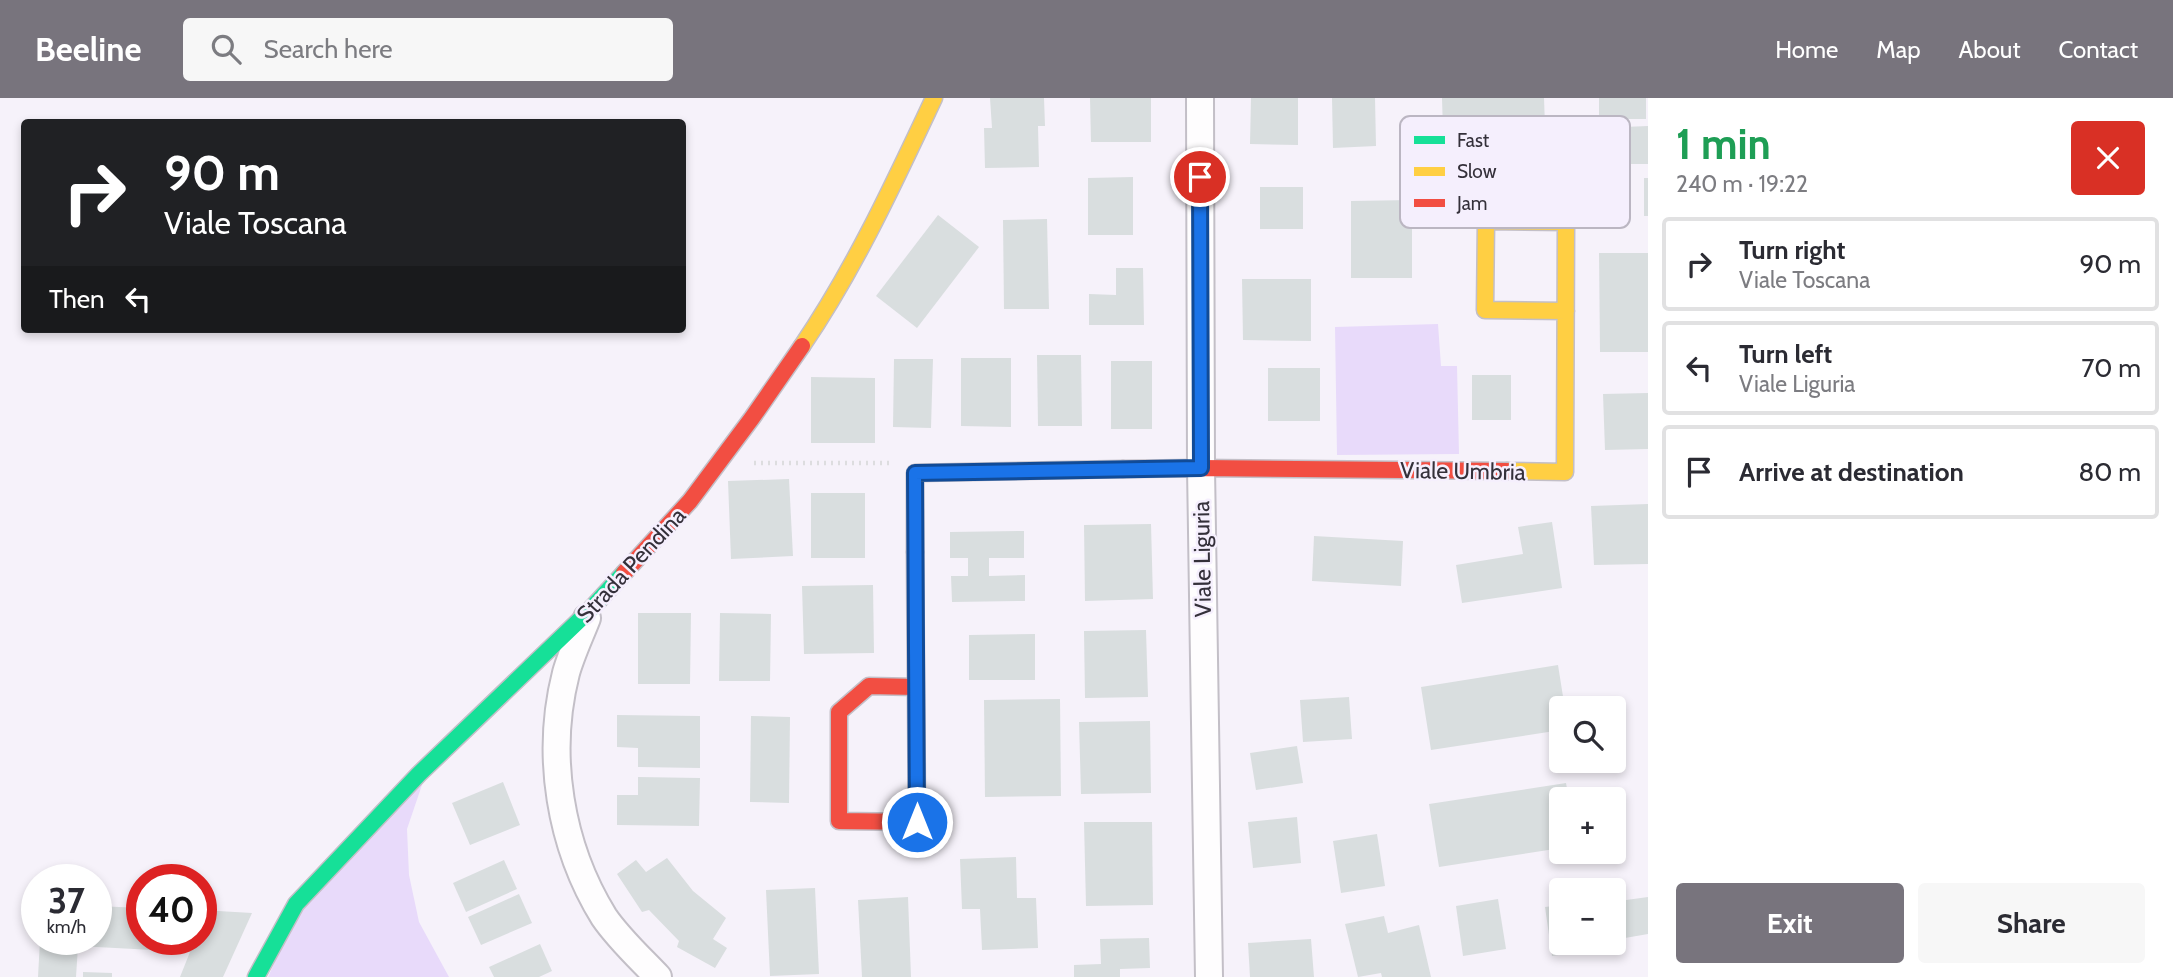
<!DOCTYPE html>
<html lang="en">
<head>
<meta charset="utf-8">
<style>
	body { margin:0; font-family:Cabin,sans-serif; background:#f7f7f7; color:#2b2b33; height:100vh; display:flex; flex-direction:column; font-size:26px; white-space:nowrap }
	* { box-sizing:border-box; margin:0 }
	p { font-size:23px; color:#7c7c81 }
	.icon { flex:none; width:38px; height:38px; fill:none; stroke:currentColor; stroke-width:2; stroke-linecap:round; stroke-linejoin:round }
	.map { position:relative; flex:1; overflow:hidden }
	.side { display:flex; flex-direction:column; background:#fff; width:525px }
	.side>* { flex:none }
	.hud { position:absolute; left:21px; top:21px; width:665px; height:214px; border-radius:7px; box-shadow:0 4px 10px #0003; background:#202124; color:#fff; overflow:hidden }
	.tools { position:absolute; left:1549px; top:598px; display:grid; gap:14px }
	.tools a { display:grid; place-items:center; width:77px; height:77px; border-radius:7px; background:#fff; box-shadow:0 4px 10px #0003; font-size:35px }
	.speed { position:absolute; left:21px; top:766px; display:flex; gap:14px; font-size:35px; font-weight:700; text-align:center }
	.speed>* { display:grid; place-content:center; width:91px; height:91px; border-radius:50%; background:#fff; box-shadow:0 4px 10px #0003; line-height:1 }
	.speed small { font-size:18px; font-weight:400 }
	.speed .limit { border:10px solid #d22; background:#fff; color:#111 }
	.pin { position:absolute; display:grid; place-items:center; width:60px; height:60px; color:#fff; margin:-30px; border:4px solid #fff; border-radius:50%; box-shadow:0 2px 7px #0007 }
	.me { position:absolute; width:77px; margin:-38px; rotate:0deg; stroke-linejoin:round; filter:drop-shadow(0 0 5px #0008) }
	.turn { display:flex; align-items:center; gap:24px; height:147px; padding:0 28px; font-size:32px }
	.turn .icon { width:91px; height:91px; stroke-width:2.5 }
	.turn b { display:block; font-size:49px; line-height:60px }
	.then { display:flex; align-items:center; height:66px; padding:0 28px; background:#0003; gap:14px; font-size:26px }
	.round { display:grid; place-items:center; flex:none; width:74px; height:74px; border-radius:7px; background:#f7f7f7 }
	.headline { display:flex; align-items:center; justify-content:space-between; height:119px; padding:0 28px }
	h1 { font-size:42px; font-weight:700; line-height:52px; color:#1e9e55 }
	.action { display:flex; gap:14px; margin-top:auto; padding:14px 28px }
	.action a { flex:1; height:80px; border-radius:7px; background:#78747d; color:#fff; font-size:28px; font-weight:700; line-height:80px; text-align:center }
	.action a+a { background:#f7f7f7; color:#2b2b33 }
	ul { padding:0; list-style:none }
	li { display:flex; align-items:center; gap:21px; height:94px; margin:0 14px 10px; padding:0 14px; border:4px solid #e1e1e2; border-radius:7px }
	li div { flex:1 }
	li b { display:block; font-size:26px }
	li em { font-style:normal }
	header { display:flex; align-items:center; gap:42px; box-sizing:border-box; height:98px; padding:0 35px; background:#78747d; color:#fff }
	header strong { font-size:33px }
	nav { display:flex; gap:38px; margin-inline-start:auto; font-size:24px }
	.search { width:490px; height:63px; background:#f7f7f7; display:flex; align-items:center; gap:18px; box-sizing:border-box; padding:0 24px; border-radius:7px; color:#7c7c81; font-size:26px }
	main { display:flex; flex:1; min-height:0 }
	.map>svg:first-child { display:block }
	.green { fill:#e8dafa }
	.building { fill:#d9dedf }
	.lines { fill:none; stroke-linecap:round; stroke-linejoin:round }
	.street-casing { stroke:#c3bfc7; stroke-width:30 }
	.fast-casing { stroke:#c3bfc7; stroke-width:19 }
	.slow-casing { stroke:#c3bfc7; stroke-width:19 }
	.jam-casing { stroke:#c3bfc7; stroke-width:19 }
	.path { stroke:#dddddf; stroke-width:4.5; stroke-dasharray:2 5; stroke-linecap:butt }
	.street { stroke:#fefdfe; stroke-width:26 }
	.fast { stroke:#16e098; stroke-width:16 }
	.slow { stroke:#ffcf43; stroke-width:16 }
	.jam { stroke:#f24e42; stroke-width:16 }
	.route-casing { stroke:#114b97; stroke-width:18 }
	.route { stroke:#1a73e8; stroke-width:12 }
	.labels { text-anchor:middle; stroke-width:5; stroke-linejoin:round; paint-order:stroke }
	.street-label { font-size:23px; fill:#34303a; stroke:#f5effd }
	.key { fill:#f5effd; stroke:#bbb6c2; stroke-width:2 }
	.key-label { font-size:19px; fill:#34303a }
</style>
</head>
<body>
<header>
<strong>Beeline</strong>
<div class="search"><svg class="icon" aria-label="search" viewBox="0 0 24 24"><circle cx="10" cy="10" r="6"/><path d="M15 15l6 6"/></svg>Search here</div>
<nav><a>Home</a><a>Map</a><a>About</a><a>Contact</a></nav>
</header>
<main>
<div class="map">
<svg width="1648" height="879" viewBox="0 0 1648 879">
	<rect width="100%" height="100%" fill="#f6f2fa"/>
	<g class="green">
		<path d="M1438,226l3,42h16l2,88 -122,1 -2,-128z"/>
		<path d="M424,681l-17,50 2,46 10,47 30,55h-181l34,-75z"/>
	</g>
	<g class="building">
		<path d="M990,0h54l1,28h-7l1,41 -54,1 -1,-40h8z"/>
		<path d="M1090,0h61v44h-60z"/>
		<path d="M1251,0h47v47l-48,-1z"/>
		<path d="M1332,0h43l1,48 -43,2z"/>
		<path d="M1442,0h102l1,28 -102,5z"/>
		<rect x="1599" y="0" width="47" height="21"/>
		<path d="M1648,28v38h-24v-37z"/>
		<path d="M1133,79v58h-45v-57z"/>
		<rect x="1644" y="80" width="4" height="38"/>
		<rect x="1260" y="89" width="43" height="42"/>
		<path d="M1412,102v78h-61v-77z"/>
		<path d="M938,117l41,32 -62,81 -41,-32z"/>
		<path d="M1047,121l2,90h-45l-1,-89z"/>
		<path d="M1599,155h49v99h-48z"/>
		<path d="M1116,170h27l1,57h-55v-31l27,1z"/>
		<path d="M1242,181h69v62l-68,-1z"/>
		<path d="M1037,257h44l1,71h-44z"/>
		<path d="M961,260h50v69l-50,-1z"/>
		<path d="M894,261h39l-2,69 -38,-1z"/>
		<rect x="1111" y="263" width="41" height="68"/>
		<rect x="1268" y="270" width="52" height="53"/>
		<rect x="1472" y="277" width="39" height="45"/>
		<path d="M811,279l64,1v65h-64z"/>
		<path d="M1648,295v56l-43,1 -2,-56z"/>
		<path d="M789,381l4,77 -62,3 -3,-78z"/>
		<rect x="811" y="395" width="54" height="65"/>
		<path d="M1648,406v60l-54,1 -3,-59z"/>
		<path d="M1552,424l10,66 -100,15 -6,-38 67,-11 -5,-27z"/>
		<path d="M1151,426l2,75 -68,2 -1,-76z"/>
		<path d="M1024,433v27h-35v18l36,-1v26l-73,1 -1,-26h17v-18h-18v-26z"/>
		<path d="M1314,438l89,5 -2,45 -89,-5z"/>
		<path d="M873,487l1,68 -70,1 -2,-68z"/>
		<path d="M638,515h53l-1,71h-52z"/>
		<path d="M720,515l51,1 -1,67h-51z"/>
		<path d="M1146,532l2,67 -63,1 -1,-67z"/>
		<path d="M1035,536v46h-66v-45z"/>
		<path d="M1558,567l7,44h-4v21l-130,20 -10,-63z"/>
		<path d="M1349,599l3,42 -49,3 -3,-42z"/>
		<path d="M1060,601l1,97 -76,1 -1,-97z"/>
		<path d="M617,617l83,1v52l-62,-1v-19l-21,-1z"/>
		<path d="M751,618l39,1 -1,86 -39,-1z"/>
		<path d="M1150,623l1,72 -70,1 -2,-72z"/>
		<path d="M1297,648l6,37 -47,7 -6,-37z"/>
		<path d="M638,679l62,1 -1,48 -82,-1v-30h21z"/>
		<path d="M503,684l17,43 -50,20 -18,-42z"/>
		<path d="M1566,685l3,17h-8v48l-122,19 -10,-63z"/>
		<path d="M1297,719l4,46 -48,5 -5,-46z"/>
		<path d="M1084,724h68l1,83 -67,1z"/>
		<path d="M1377,736l8,52 -44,7 -8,-52z"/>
		<path d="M1016,759l1,41h19l2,50 -56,2 -2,-41h-18l-2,-50z"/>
		<path d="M667,760l26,33 33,27 -13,21 14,9 -12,20 -38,-21 2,-6 -30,-31 -7,2 -25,-38 19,-14 10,12z"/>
		<path d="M504,762l13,29 -51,23 -13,-29z"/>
		<path d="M815,790l4,86 -49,2 -4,-86z"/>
		<path d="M519,796l13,29 -51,22 -13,-28z"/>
		<path d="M908,799l3,80h-49l-4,-77z"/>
		<path d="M1648,799v37l-23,4 -6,-37z"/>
		<path d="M1498,801l8,50 -43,7 -7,-50z"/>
		<path d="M1561,807v38h23l1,8 -33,5 -7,-49z"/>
		<path d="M96,808l46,2v32h59v-30l51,3 -29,64h-43l10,-25 -112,-6 -2,31h-38l2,-37h56z"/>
		<path d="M1384,818l4,17 31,-8 12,52h-49l-1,-4 -23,4 -13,-53z"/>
		<path d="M1149,840l1,30 -30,1v8h-46v-12l27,-1 -1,-25z"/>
		<path d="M1311,841l3,38h-64l-2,-34z"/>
		<path d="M540,846l12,27 -13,6h-45l-5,-10z"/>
		<path d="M83,874l29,1v4h-29z"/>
	</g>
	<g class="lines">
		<defs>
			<g id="street">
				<path d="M1200,0l1,370 8,509"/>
				<path d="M587,520c-7,18 -16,37 -21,55 -21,82 -6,173 38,244 15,22 36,41 54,60"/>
			</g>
			<path id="fast" d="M256,879l40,-73 123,-130 171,-164 34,-37"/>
			<g id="slow">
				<path d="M802,248c53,-78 92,-163 132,-248"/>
				<path d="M1507,373l58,1 1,-250 -80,-1 -1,89 81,1"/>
				<path d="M915,454v-79l208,-4"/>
			</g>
			<g id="jam">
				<path d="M1123,371l78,-1 306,3"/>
				<path d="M915,454l2,270 -78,-1v-109l30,-26 47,1"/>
				<path d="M624,475l66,-72 62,-83 50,-72"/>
			</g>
		</defs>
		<use href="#street" class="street-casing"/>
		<use href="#fast" class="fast-casing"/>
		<use href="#slow" class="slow-casing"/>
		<use href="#jam" class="jam-casing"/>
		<path class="path" d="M754,365h135"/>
		<use href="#street" class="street"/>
		<use href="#fast" class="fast"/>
		<use href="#slow" class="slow"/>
		<use href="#jam" class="jam"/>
	</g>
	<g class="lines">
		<defs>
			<path id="route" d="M917,724l-2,-349 286,-5 -1,-291"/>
		</defs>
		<use href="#route" class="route-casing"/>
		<use href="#route" class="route"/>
	</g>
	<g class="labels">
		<g class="street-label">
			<text transform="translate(1463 373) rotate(1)" y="8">Viale Umbria</text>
			<text transform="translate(1202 461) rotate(-91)" y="8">Viale Liguria</text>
			<text transform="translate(631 467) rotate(-47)" y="8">Strada Pendina</text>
		</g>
	</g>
	<rect x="1400" y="18" width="230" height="112" rx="10" class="key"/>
	<rect x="1414" y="38" width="31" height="8" fill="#16e098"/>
	<rect x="1414" y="69" width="31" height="9" fill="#ffcf43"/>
	<rect x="1414" y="101" width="31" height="8" fill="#f24e42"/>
	<g class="key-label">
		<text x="1457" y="49">Fast</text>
		<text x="1457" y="80">Slow</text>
		<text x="1457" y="112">Jam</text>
	</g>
</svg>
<div class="tools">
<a><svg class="icon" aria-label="search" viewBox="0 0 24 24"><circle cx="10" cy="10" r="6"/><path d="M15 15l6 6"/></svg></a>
<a>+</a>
<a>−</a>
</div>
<div class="speed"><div>37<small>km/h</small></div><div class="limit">40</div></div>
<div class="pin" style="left:1200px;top:79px;background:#d93025"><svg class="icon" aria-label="arrive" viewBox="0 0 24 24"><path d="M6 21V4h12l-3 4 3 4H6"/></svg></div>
<svg class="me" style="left:917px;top:724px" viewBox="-20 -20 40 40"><circle r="17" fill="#1a73e8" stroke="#fff" stroke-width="3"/><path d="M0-11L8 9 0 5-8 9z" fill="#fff"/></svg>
<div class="hud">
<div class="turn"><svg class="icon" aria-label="right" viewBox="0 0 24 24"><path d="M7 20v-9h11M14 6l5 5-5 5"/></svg><div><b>90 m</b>Viale Toscana</div></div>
<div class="then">Then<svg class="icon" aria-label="left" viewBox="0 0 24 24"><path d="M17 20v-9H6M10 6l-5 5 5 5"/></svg></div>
</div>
</div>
<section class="side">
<div class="headline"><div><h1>1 min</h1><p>240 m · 19:22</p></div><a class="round" style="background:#d93025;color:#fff"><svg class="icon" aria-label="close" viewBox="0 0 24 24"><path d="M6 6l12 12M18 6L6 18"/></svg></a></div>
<ul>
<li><svg class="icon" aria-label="right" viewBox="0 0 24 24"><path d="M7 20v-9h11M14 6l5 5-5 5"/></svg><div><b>Turn right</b><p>Viale Toscana</p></div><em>90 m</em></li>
<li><svg class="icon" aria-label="left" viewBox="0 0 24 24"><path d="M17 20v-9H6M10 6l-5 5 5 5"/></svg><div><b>Turn left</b><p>Viale Liguria</p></div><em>70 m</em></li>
<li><svg class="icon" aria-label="arrive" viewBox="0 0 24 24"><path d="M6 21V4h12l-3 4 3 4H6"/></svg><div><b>Arrive at destination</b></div><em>80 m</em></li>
</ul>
<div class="action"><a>Exit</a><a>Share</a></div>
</section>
</main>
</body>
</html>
